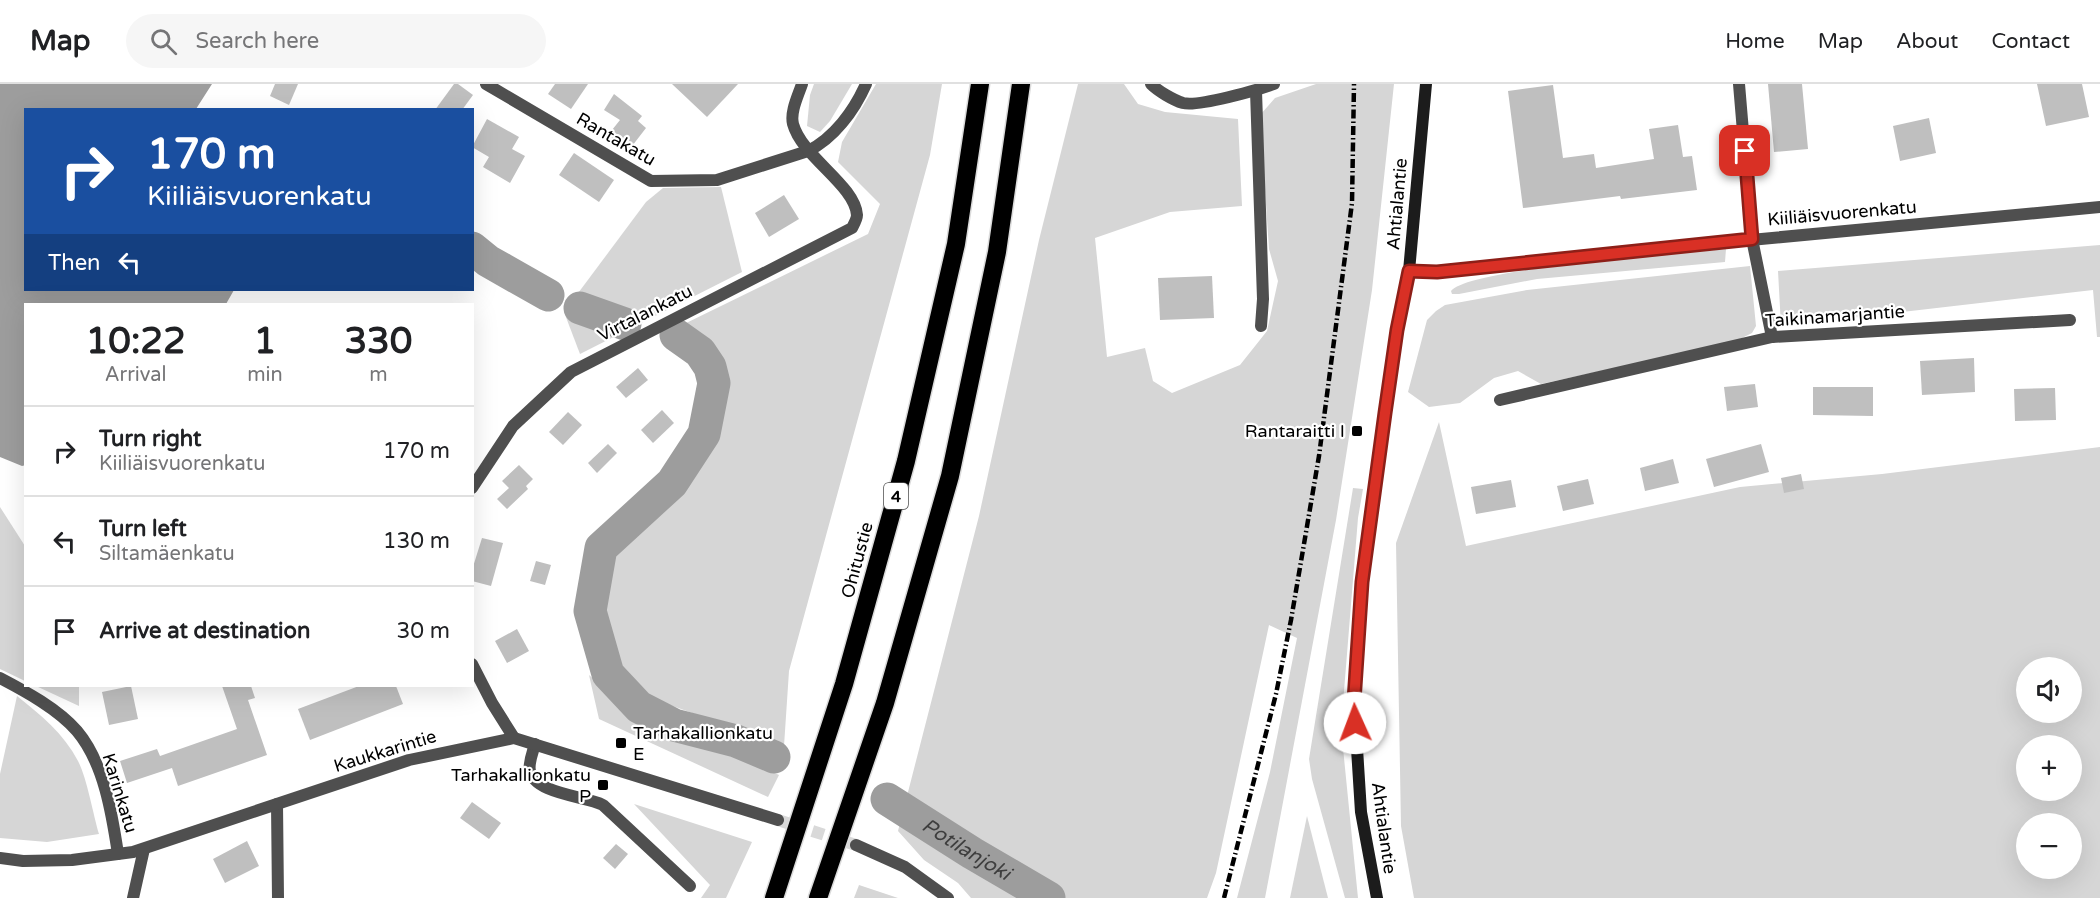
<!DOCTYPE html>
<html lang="en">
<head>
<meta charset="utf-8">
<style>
	body { margin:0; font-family:"Varela Round",sans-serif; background:#f6f6f6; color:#202124; height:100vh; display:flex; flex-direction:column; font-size:22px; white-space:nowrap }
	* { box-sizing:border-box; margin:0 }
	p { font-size:20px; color:#757577 }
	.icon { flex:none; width:33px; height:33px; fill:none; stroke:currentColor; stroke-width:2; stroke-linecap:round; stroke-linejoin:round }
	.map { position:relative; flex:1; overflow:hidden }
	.drawer { position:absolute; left:24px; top:219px; width:450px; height:384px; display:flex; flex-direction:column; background:#fff; border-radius:0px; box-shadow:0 6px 24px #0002 }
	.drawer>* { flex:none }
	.top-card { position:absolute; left:24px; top:24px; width:450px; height:183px; border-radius:0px; box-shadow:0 6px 24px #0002; background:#1a4fa0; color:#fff; overflow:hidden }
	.tools { position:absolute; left:2016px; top:573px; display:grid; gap:12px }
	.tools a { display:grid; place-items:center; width:66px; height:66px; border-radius:50%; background:#fff; box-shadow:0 6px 24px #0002; font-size:30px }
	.pin { position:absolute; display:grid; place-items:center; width:51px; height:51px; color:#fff; margin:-26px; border-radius:12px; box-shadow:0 3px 9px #0006 }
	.me { position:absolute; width:66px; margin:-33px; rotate:358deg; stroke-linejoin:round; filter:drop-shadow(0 0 4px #0008) }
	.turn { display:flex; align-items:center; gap:21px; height:126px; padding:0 24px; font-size:27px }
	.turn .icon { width:78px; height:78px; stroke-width:2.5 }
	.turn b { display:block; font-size:42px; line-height:51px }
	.then { display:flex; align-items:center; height:57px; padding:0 24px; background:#0003; gap:12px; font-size:22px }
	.eta { display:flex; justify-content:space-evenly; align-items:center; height:102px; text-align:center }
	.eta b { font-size:36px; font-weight:700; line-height:42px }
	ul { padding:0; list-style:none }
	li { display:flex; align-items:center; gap:18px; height:90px; padding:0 24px; border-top:2px solid #e0e0e0 }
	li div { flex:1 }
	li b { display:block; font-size:22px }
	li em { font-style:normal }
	header { display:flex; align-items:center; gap:36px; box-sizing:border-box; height:84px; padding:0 30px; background:#fff; border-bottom:2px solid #e0e0e0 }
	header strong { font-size:28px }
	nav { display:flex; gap:33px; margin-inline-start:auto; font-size:21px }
	.search { width:420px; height:54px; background:#f6f6f6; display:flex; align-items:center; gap:15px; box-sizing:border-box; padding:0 21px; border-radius:33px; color:#757577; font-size:22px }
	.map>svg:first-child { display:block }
	.green { fill:#d6d6d6; fill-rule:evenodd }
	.water { fill:#9d9d9d }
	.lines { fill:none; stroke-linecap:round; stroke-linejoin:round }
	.river { stroke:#9d9d9d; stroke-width:33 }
	.building { fill:#bfbfbf }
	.minor-tunnel { stroke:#d9d9d9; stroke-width:12; stroke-dasharray:12 6; stroke-linecap:butt }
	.motorway-casing { stroke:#dbdbdb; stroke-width:21 }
	.minor { stroke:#4f4f4f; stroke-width:12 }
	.tertiary { stroke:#4f4f4f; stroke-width:12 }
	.secondary { stroke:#1c1c1c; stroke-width:12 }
	.motorway { stroke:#000; stroke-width:18 }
	.rail { stroke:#000; stroke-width:4.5; stroke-dasharray:9 3 1.5 3; stroke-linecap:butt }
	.route-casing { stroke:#8d1f18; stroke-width:15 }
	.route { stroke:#d93025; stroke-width:10 }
	.poi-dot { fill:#000; stroke:#fff; stroke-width:2 }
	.labels { text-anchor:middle; stroke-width:4.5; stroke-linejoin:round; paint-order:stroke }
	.shield { fill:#fff; stroke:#4c4c4c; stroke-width:1.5 }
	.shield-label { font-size:16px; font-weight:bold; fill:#000 }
	.street-label { font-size:18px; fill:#000; stroke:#fff }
	.poi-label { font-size:18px; fill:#000; stroke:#fff; text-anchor:end }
	.water-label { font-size:20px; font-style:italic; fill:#3e3e3e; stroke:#fff }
</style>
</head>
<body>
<header>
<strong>Map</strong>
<div class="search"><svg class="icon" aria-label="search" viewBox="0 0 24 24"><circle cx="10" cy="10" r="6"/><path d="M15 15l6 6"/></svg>Search here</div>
<nav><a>Home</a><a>Map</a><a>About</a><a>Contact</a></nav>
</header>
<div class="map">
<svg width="2100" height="814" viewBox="0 0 2100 814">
	<rect width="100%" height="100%" fill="#fff"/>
	<g class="green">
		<path d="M814,0h38l-22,37 -10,11 -13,-6 3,-31z"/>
		<path d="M876,0h66l-12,71 -141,516 -5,75 -142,-51 -25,-30 -13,-52 12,-63 69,-60 28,-55 10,-75 -45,-33 190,-93 12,-30 -42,-42 4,-20z"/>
		<path d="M1078,0h46l14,20 27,8 73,7 4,87 -72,6 -75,26 12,119 38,-9 8,33 19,12 68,-28 27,-34 11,-50 -9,-32 -9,-134 15,-17 41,-14h78l-22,206 -36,230 -71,378h-28l33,-126 27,-134 -28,-13 -53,248 -9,25h-236l-13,-15 -34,-23 -26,-29 81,-315 60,-276z"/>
		<path d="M721,103l21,85 -162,82 -16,-42 82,-110 17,-14z"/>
		<path d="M2100,161v92h-3l-4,-47 -312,36 -3,-55z"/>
		<path d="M1726,165l-1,13 -188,17 -78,15h-7l-1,-3c19,-23 233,-38 275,-42z"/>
		<path d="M1750,182l6,60 -4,7 -18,9 -193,42 -23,-13 -24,7 -34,25 -31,4 -21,-15 19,-72 9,-9 9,-6 82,-15z"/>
		<path d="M1439,338l27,124 274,-59 142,-13 218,-27v451h-686l-13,-72 -5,-283zM2026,584h46v44h-46zM2026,662h46v44h-46zM2026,740h46v44h-46z"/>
		<path d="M1353,404l10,1 -5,29 -17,210 17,170h-13l-33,-119 -3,-20z"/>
		<path d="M0,423l25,39v135l-25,-12z"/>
		<path d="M589,591l56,50 87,28 47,22 -11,22 -169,-78z"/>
		<path d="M36,602h43v20z"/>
		<path d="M17,612c24,19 47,38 61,65 9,17 15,53 21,73l-52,8 -47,-4v-64z"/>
		<path d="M634,720l118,38 -26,56h-25l9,-13z"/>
		<path d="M1307,732l21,82h-38z"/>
		<path d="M859,801l39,13h-44z"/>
	</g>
	<path class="water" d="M0,0h212l-16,25 -170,1v180h208l-8,14h-200v161l-4,1 -22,-9z"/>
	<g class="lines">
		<g class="river">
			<path d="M472,164l16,13 60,34"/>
			<path d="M580,224l45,16"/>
			<path d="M676,251l24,17 10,15 4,16 -10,51 -32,49 -71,65 -11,63 18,63 31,33 35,18 62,16 38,16"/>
			<path id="s1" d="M887,715l85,54 77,45"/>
		</g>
	</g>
	<g class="building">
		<path d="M275,0h23l-9,21 -19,-9z"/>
		<path d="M454,0h4l15,11 -11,15h-27z"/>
		<path d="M555,0h33l-17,25 -23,-15z"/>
		<path d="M672,0h66l-31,33z"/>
		<path d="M1768,0h34l6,65 -34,3z"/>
		<path d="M2037,0h45l7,33 -43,9z"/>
		<path d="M1553,1l10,73 31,-4 2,14 58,-9 -5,-30 29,-4 5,32 9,-1 5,34 -76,9 -1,-3 -97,12 -15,-117z"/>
		<path d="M614,10l28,22 -4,5 8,7 -17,22 -21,-15 12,-15 -16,-10z"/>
		<path d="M1929,34l7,35 -36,8 -7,-35z"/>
		<path d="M487,35l32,18 -7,12 13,7 -15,27 -27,-16 6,-10 -17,-10z"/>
		<path d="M574,69l40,27 -15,22 -40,-27z"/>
		<path d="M784,111l15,24 -30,18 -14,-24z"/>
		<path d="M1212,192l2,42 -54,2 -2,-42z"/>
		<path d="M1974,274l1,34 -53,3 -2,-34z"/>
		<path d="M638,284l10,12 -22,18 -10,-11z"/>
		<path d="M1755,300l3,23 -31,4 -3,-24z"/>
		<path d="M1813,303h60v29l-60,-1z"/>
		<path d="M2055,304l1,32 -41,1 -1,-32z"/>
		<path d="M662,326l12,13 -21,20 -12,-13z"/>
		<path d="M568,328l14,13 -19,20 -14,-13z"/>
		<path d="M608,360l9,9 -20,20 -9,-10z"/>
		<path d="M1761,360l8,28 -55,15 -8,-28z"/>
		<path d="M1673,375l6,24 -34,8 -5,-23z"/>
		<path d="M519,381l14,14 -7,7 2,3 -21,20 -10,-10 12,-11 -7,-7z"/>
		<path d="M1801,390l3,15 -20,4 -3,-15z"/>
		<path d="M1588,395l6,25 -31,7 -6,-25z"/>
		<path d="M1511,396l5,27 -40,7 -5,-27z"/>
		<path d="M482,454l21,5 -12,43 -19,-5v-11z"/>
		<path d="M536,477l15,4 -6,20 -15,-4z"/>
		<path d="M517,545l12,22 -22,12 -12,-22z"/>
		<path d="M131,602l7,33 -29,6 -7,-33z"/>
		<path d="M222,602h29l4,12 -7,2 19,55 -89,31 -6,-18 -45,15 -7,-22 37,-12 3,7 77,-27z"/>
		<path d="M359,602h37l7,18 -93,36 -12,-31z"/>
		<path d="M472,718l29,21 -12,16 -29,-21z"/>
		<path d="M247,757l12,25 -34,17 -12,-24z"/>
		<path d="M616,760l12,10 -13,15 -12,-11z"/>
	</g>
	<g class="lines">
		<path class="minor-tunnel" d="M778,736l78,25"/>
		<defs>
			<g id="motorway">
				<path d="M774,814l70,-214 62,-223 50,-217 24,-160"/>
				<path d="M818,814l67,-195 65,-227 47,-224 24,-168"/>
			</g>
		</defs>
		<use href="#motorway" class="motorway-casing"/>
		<g class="minor">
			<path d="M486,0l165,97 66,-1 91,-29c26,-13 46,-40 58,-67"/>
			<path d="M1151,0c7,7 22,16 32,19 15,4 75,-13 91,-19"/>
			<path d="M1739,0l13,155 20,98"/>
			<path d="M1256,7l7,208 -2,27"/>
			<path d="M1500,316l272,-63 298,-17"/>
			<path d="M472,404l41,-62 58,-54 281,-144c2,-4 5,-9 5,-13 -2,-30 -55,-58 -64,-91 -3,-12 5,-28 9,-40"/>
			<path d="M472,580l20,39 22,35"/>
			<path d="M0,594c25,13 58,31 77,53 27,32 35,83 41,123"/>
			<path d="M535,660c-2,8 -7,19 -5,27 5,23 55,25 73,34l87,81"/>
			<path d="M277,720l1,94"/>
			<path d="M856,761l49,22 43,31"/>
			<path d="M0,774l23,3 49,-1 61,-8 276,-92 105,-22 264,82"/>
			<path d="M133,814l11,-49"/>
		</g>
		<path class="tertiary" d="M1409,187l28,1 292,-30 371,-35"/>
		<path class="secondary" d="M1377,814l-16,-86 -7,-111 8,-119 23,-169 12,-83 12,-59 17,-187"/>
		<use href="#motorway" class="motorway"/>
		<path class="rail" d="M1224,814l52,-204 15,-74 28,-164 33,-253 2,-119"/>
	</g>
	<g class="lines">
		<defs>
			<path id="route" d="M1355,639l-1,-22 8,-119 23,-169 12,-83 12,-59 28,1 315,-33 -7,-88"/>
		</defs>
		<use href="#route" class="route-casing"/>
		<use href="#route" class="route"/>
	</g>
	<g class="poi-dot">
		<rect x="1351" y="341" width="12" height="12" rx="3"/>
		<rect x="615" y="653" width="12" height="12" rx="3"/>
		<rect x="597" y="695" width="12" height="12" rx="3"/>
	</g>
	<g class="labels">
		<rect class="shield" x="884" y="399" width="24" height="26" rx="4.5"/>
		<g class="shield-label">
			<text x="896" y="418">4</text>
		</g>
		<g class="street-label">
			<text transform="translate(616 55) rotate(30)" y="6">Rantakatu</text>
			<text transform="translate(1397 120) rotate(-85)" y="6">Ahtialantie</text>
			<text transform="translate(1842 129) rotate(-5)" y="6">Kiiliäisvuorenkatu</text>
			<text transform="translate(645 229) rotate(-27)" y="6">Virtalankatu</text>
			<text transform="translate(1835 232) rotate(-4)" y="6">Taikinamarjantie</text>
			<text transform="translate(857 476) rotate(-75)" y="6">Ohitustie</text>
			<text transform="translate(385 667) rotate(-17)" y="6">Kaukkarintie</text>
			<text transform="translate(120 709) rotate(73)" y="6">Karinkatu</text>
			<text transform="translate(1384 744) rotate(82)" y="6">Ahtialantie</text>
		</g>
		<g class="poi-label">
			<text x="1345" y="353">Rantaraitti I</text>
			<text x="633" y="655" text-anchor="start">Tarhakallionkatu<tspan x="633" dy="21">E</tspan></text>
			<text x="591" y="697">Tarhakallionkatu<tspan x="591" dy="21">P</tspan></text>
		</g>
		<g class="water-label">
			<text dy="7" stroke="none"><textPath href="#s1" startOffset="94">Potilanjoki</textPath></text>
		</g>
	</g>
</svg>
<div class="tools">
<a><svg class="icon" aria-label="sound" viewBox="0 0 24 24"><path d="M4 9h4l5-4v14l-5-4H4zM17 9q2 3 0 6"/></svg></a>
<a>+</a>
<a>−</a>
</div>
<div class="pin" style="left:1745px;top:67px;background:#d93025"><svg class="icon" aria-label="arrive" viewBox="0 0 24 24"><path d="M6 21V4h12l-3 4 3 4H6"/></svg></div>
<svg class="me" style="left:1355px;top:639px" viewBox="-20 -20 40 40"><circle r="19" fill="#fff"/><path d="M0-13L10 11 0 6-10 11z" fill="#d93025"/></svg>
<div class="top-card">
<div class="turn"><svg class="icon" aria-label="right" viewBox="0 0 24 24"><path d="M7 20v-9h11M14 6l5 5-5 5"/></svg><div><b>170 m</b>Kiiliäisvuorenkatu</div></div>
<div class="then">Then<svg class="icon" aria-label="left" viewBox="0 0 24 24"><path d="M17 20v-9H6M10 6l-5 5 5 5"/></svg></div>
</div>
<section class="drawer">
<div class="eta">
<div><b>10:22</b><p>Arrival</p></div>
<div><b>1</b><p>min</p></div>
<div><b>330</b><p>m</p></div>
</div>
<ul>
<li><svg class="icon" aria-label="right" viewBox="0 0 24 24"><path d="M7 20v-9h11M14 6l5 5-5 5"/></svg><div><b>Turn right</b><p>Kiiliäisvuorenkatu</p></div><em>170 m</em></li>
<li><svg class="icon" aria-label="left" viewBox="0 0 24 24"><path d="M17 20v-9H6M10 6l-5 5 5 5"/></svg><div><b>Turn left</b><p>Siltamäenkatu</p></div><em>130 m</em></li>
<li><svg class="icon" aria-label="arrive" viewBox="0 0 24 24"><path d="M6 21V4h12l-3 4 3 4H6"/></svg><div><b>Arrive at destination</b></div><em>30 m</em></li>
</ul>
</section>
</div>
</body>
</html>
